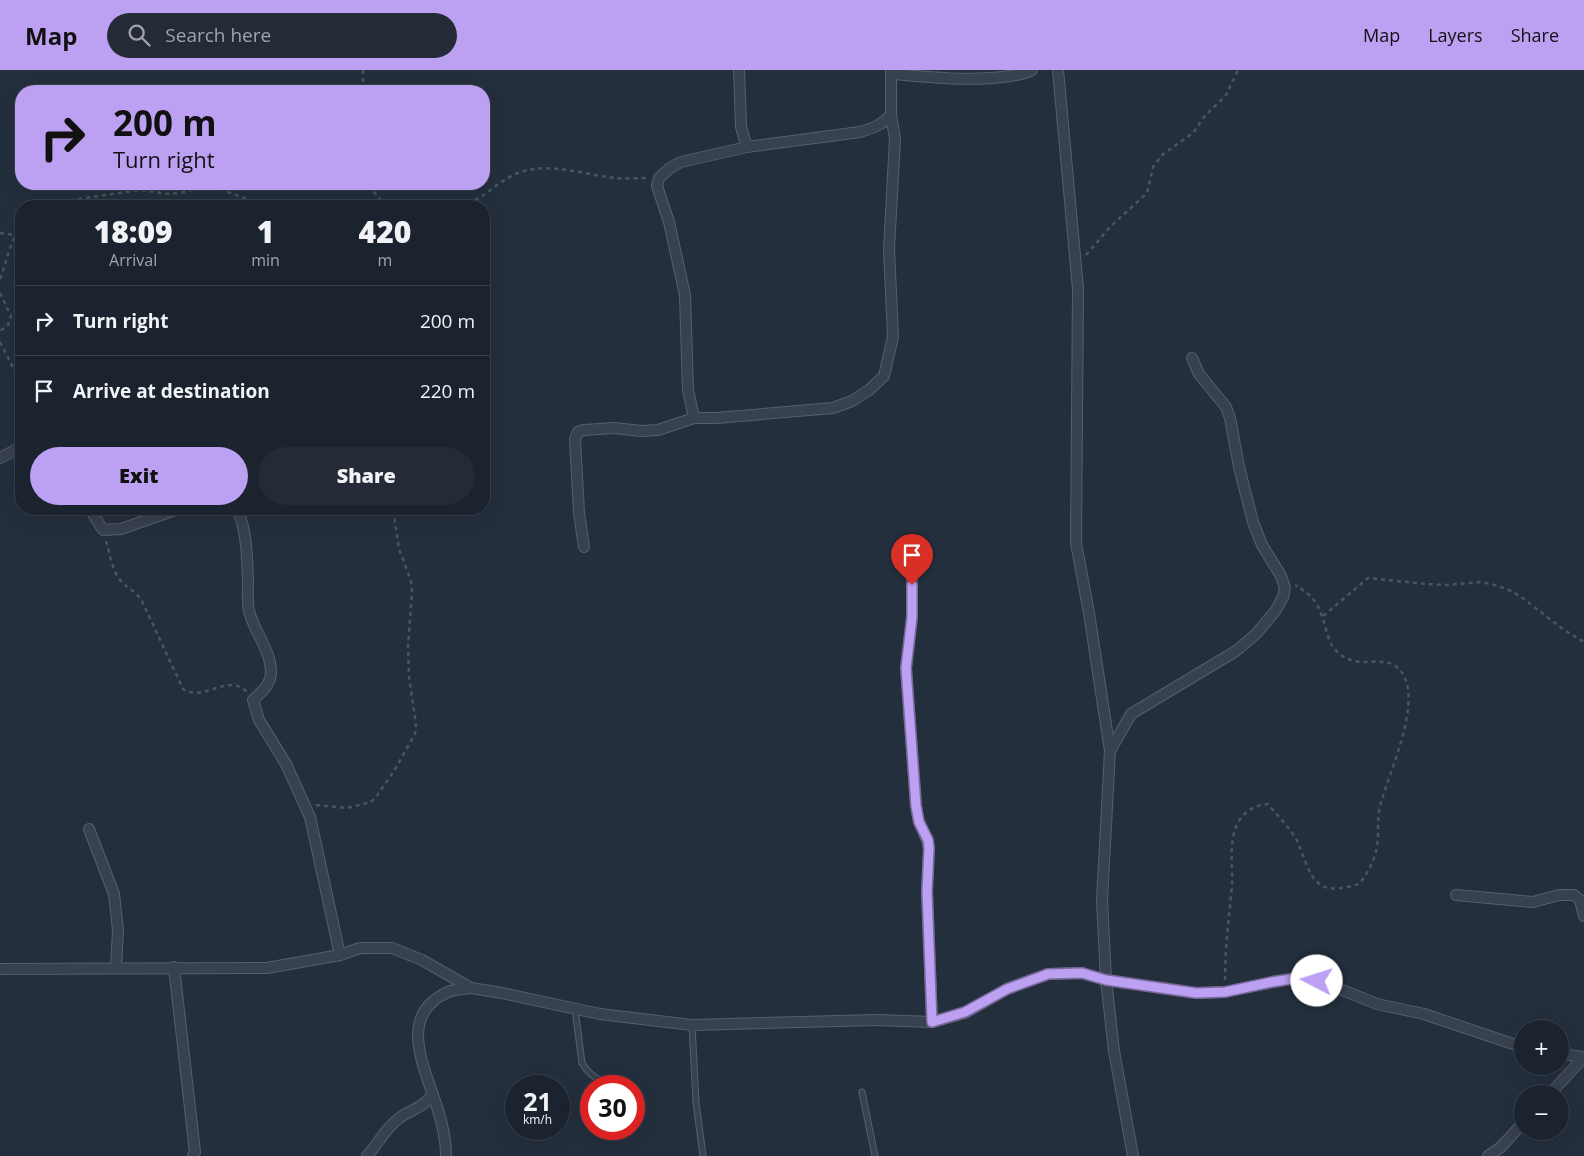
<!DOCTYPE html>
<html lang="en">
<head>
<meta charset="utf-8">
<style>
	body { margin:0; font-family:"Open Sans",sans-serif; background:#242b36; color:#f1f3f6; height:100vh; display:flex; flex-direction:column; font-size:19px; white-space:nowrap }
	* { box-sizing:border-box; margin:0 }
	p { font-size:16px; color:#a0a4aa }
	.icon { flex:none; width:28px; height:28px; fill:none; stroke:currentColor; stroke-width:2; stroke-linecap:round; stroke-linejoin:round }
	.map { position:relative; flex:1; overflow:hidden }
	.side { position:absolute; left:15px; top:130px; width:475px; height:315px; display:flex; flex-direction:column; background:#1b232e; border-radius:20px; box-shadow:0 5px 20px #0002,0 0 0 1px #39404a }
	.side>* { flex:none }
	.top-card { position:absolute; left:15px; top:15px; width:475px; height:105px; border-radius:20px; box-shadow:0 5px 20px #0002,0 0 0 1px #39404a; background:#bca0f2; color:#111; overflow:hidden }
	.buttons { position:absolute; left:1514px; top:950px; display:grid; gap:10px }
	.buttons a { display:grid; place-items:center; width:55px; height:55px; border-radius:50%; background:#1b232e; box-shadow:0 5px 20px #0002,0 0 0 1px #39404a; font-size:25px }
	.speed { position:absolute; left:505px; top:1005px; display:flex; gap:10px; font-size:25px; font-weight:700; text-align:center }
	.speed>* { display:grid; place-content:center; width:65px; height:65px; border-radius:50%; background:#1b232e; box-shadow:0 5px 20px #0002,0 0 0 1px #39404a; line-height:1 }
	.speed small { font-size:12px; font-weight:400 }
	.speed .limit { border:8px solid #d22; background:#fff; color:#111 }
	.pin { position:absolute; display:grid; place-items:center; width:42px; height:42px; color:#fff; margin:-51px -21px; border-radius:50% 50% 50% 0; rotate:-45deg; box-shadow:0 0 5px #0007 }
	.pin .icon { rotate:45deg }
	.me { position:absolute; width:55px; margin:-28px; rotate:275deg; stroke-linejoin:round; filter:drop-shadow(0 0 4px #0008) }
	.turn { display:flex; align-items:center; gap:18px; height:105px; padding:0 15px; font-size:22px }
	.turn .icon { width:65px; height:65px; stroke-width:2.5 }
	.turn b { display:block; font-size:35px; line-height:42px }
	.eta { display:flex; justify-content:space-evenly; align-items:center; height:85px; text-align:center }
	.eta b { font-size:30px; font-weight:800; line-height:35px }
	.primary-button { display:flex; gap:10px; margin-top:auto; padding:10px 15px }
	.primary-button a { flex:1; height:58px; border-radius:30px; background:#bca0f2; color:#111; font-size:20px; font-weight:800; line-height:58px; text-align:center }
	.primary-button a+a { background:#242b36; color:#f1f3f6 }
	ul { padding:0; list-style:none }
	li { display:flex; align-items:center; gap:15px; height:70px; padding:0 15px; border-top:1px solid #39404a }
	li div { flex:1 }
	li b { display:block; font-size:19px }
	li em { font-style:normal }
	header { display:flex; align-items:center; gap:30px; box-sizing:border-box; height:70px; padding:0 25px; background:#bca0f2; color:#111 }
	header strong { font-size:24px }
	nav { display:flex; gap:28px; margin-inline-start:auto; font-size:18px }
	.search { width:350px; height:45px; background:#242b36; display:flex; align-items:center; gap:12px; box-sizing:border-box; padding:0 18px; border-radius:28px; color:#a0a4aa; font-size:19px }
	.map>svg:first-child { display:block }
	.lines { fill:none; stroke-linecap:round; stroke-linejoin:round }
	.lane-casing { stroke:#565f6c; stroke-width:7 }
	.street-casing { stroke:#565f6c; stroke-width:12 }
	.path { stroke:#44595c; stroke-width:2.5; stroke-dasharray:4 4; stroke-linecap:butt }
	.lane { stroke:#38414e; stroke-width:5 }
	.street { stroke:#38414e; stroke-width:10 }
	.route-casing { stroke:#7a689d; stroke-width:12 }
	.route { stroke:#bca0f2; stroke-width:9 }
</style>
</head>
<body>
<header>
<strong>Map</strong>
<div class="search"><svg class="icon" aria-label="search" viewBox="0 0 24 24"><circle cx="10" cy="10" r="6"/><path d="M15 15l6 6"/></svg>Search here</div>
<nav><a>Map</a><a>Layers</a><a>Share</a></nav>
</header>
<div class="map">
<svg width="1584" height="1086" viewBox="0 0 1584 1086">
	<rect width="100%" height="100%" fill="#242f3e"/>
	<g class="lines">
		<defs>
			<g id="lane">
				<path d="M575,939l7,54c8,14 19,18 33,23"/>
				<path d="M692,955l4,77 7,54"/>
				<path d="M862,1022l13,64"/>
			</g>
			<g id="street">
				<path d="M739,0l2,57 6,20"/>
				<path d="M1058,0l20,219 -2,254 13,70 21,138 -8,149 4,80 8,71 19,105"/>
				<path d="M892,4c39,3 78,8 118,2 8,-1 15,-2 22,-6"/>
				<path d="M694,348l-6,-28 -3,-95 -16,-73 -12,-36 2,-8 11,-10 11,-6 66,-15 113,-15c13,-4 22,-7 31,-17"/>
				<path d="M0,388l21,-11"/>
				<path d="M90,439l13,21 18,-1 57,-20"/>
				<path d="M237,439c10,21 10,48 11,71 0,10 -1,21 1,31 5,21 22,39 22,61 0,12 -9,20 -18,28l6,20 27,44 24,53 30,138"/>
				<path d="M584,477l-5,-34 -4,-74 3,-7 6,-2 30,-2 28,3 16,-1 36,-12h22l117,-10 19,-7 17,-11 15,-14 9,-39 -4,-88 6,-110 -4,-24v-45"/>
				<path d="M912,499v48l-6,51 10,138 3,16 8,18 2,8 -2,43 5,131"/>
				<path d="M1110,681l21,-37 105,-63 20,-17 20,-24 7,-13 2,-9 -4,-12 -19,-31 -9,-23 -14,-55 -9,-49 -4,-11 -27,-33 -7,-16"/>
				<path d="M89,759l25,65 4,36 -2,38"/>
				<path d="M1456,825l77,7 26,-7h15l6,5 4,16"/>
				<path d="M174,897l21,185 -2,4"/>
				<path d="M0,899l267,-1 73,-13 20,-7h32l30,12 49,28 31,5 98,21 92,11 185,-5 55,2 33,-9 42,-24 41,-15 34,-1 24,7 90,13 29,-1 47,-10 32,-5 26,8 47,19 47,10 98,33"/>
				<path d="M1560,984l24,3"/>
				<path d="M1550,1024l34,-37"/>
				<path d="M367,1086c11,-12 18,-27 31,-37 13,-10 24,-10 35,-25"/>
				<path d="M446,1086c0,-16 -4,-34 -9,-49 -12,-39 -41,-92 11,-115 7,-3 16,-3 23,-4"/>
				<path d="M1488,1086l13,-9 21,-23"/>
			</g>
		</defs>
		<use href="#lane" class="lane-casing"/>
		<use href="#street" class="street-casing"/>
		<g class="path">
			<path d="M363,0v21"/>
			<path d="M371,114l3,8 12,14"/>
			<path d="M47,136l25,-6 68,-10 29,4 17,-2 14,-5h14l53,19"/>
			<path d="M406,136h42"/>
			<path d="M460,136c24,-5 40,-29 64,-35 30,-8 61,4 92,7 10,1 21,0 31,0"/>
			<path d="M0,163l15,2"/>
			<path d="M1086,185l25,-29 36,-33 6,-26 9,-12 31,-22 11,-16 22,-22 12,-25"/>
			<path d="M0,209c7,-18 9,-36 21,-52"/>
			<path d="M0,223l11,23 -3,9 -8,6"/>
			<path d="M0,272l21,41"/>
			<path d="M106,471c4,13 6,31 16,41 7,8 12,7 20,19l41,88c22,14 44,-17 64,3"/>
			<path d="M1323,546l45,-38 58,6 21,1 33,-3 11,2 16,5 13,7 44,34 20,12"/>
			<path d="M316,735l31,3 24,-6 5,-5 18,-26 21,-37 1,-10 -7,-47 -1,-31 4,-54 -1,-11 -12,-32 -6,-40"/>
			<path d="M1225,910c0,-32 4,-63 7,-95 1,-20 -4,-47 7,-64 7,-11 17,-16 29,-17 9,11 19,21 27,33 8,13 12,40 26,48 11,7 26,2 38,-1 9,-11 15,-23 18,-37 2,-14 0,-28 3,-41 8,-32 47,-111 18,-138 -17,-16 -43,7 -65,-21 -4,-6 -6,-14 -8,-21 -6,-22 -11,-30 -30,-41"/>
		</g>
		<use href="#lane" class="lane"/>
		<use href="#street" class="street"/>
	</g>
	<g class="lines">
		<defs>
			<path id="route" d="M912,515v32l-6,51 10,138 3,16 9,18 1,8 -2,43 5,131 33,-10 42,-23 41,-15 34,-1 24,7 90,13 29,-1 47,-10 32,-5 13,4"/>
		</defs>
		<use href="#route" class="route-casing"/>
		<use href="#route" class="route"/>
	</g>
</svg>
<div class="buttons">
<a>+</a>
<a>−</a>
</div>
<div class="speed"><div>21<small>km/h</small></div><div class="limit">30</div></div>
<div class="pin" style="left:912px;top:515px;background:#d93025"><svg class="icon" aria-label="arrive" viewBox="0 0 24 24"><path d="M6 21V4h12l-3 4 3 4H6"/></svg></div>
<svg class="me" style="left:1317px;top:911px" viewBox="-20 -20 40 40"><circle r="19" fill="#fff"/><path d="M0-13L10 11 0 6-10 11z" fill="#bca0f2"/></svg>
<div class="top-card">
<div class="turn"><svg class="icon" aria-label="right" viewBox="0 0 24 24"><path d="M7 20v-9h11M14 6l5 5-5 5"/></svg><div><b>200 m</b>Turn right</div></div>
</div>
<section class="side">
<div class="eta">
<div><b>18:09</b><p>Arrival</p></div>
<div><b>1</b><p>min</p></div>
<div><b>420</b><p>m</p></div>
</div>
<ul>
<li><svg class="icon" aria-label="right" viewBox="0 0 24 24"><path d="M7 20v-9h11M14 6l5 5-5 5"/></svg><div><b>Turn right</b></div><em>200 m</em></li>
<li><svg class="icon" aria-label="arrive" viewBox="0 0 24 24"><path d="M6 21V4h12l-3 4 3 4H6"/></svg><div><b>Arrive at destination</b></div><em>220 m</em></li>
</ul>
<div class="primary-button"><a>Exit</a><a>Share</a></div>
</section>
</div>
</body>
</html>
